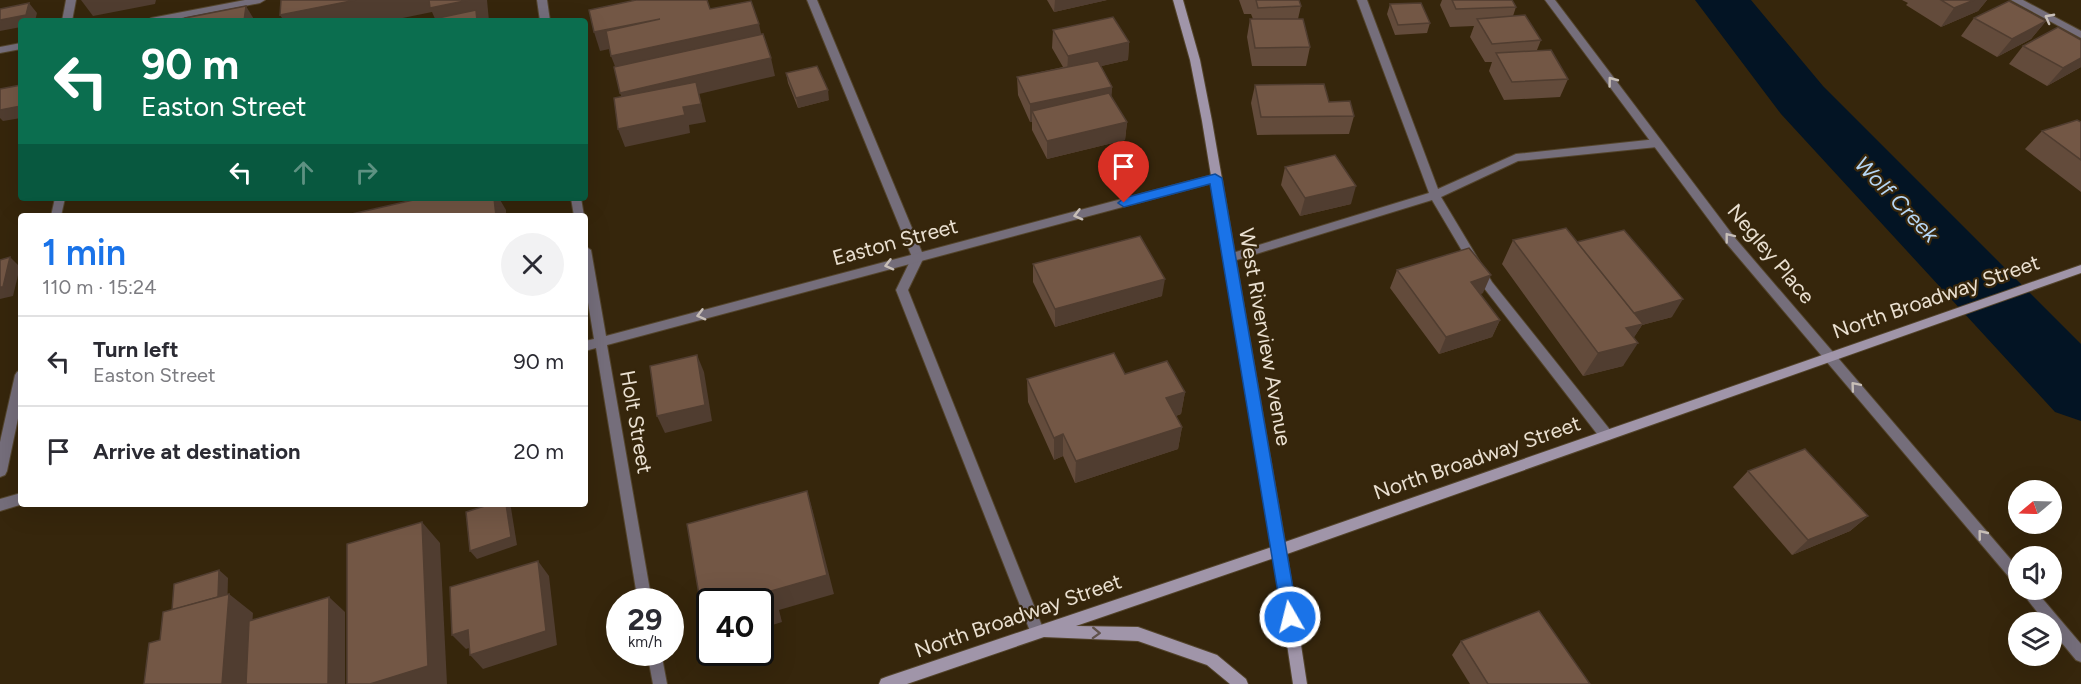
<!DOCTYPE html>
<html lang="en">
<head>
<meta charset="utf-8">
<style>
	body { margin:0; font-family:Figtree,sans-serif; background:#f2f2f3; color:#2b2b33; height:100vh; display:flex; flex-direction:column; font-size:22px; white-space:nowrap }
	* { box-sizing:border-box; margin:0 }
	p { font-size:20px; color:#7c7c81 }
	.icon { flex:none; width:33px; height:33px; fill:none; stroke:currentColor; stroke-width:2; stroke-linecap:round; stroke-linejoin:round }
	.map { position:relative; flex:1; overflow:hidden }
	.details { position:absolute; left:18px; top:213px; width:570px; height:294px; display:flex; flex-direction:column; background:#fff; border-radius:6px; box-shadow:0 6px 24px #0002 }
	.details>* { flex:none }
	.banner { position:absolute; left:18px; top:18px; width:570px; height:183px; border-radius:6px; box-shadow:0 6px 24px #0002; background:#0b6e4f; color:#fff; overflow:hidden }
	.needle { width:39px; rotate:251deg }
	.tools { position:absolute; left:2008px; top:480px; display:grid; gap:12px }
	.tools a { display:grid; place-items:center; width:54px; height:54px; border-radius:50%; background:#fff; box-shadow:0 6px 24px #0002; font-size:30px }
	.speed { position:absolute; left:606px; top:588px; display:flex; gap:12px; font-size:30px; font-weight:700; text-align:center }
	.speed>* { display:grid; place-content:center; width:78px; height:78px; border-radius:50%; background:#fff; box-shadow:0 6px 24px #0002; line-height:1 }
	.speed small { font-size:15px; font-weight:400 }
	.speed .limit { border:3px solid #111; border-radius:9px; background:#fff; color:#111 }
	.pin { position:absolute; display:grid; place-items:center; width:51px; height:51px; color:#fff; margin:-62px -26px; border-radius:50% 50% 50% 0; rotate:-45deg; box-shadow:0 0 6px #0007 }
	.pin .icon { rotate:45deg }
	.me { position:absolute; width:66px; margin:-33px; rotate:352deg; stroke-linejoin:round; filter:drop-shadow(0 0 4px #0008) }
	.turn { display:flex; align-items:center; gap:21px; height:126px; padding:0 24px; font-size:27px }
	.turn .icon { width:78px; height:78px; stroke-width:2.5 }
	.turn b { display:block; font-size:42px; line-height:51px }
	.lanes { display:flex; align-items:center; height:57px; padding:0 24px; background:#0003; justify-content:center; gap:30px; direction:ltr }
	.lanes .off { opacity:.35 }
	.round { display:grid; place-items:center; flex:none; width:63px; height:63px; border-radius:32px; background:#f2f2f3 }
	.head { display:flex; align-items:center; justify-content:space-between; height:102px; padding:0 24px }
	h1 { font-size:36px; font-weight:600; line-height:45px; color:#1a73e8 }
	ul { padding:0; list-style:none }
	li { display:flex; align-items:center; gap:18px; height:90px; padding:0 24px; border-top:2px solid #e1e1e2 }
	li div { flex:1 }
	li b { display:block; font-size:22px }
	li em { font-style:normal }
	.map>svg:first-child { display:block }
	.lines { fill:none; stroke-linecap:round; stroke-linejoin:round }
	.river { fill:#031424; fill-rule:evenodd }
	.lane-casing { stroke:#53442c; stroke-width:2 }
	.street-casing { stroke:#53442c; stroke-width:2 }
	.secondary-casing { stroke:#53442c; stroke-width:2 }
	.lane { fill:#756e7b; fill-rule:evenodd }
	.street { fill:#756e7b; fill-rule:evenodd }
	.secondary { fill:#a095a9; fill-rule:evenodd }
	.wall { fill:#634b3b }
	.shaded-wall { fill:#503d30 }
	.building { fill:#735745; stroke:#503d30; stroke-width:1.5 }
	.oneway { stroke:#c7beb7 }
	.oneway2 { stroke:#60524b }
	.route { fill:#1a73e8; stroke:#114b97; stroke-width:1.5 }
	.labels { text-anchor:middle; stroke-width:4.5; stroke-linejoin:round; paint-order:stroke }
	.street-label { font-size:21px; fill:#eae0d1; stroke:#36260c }
	.water-label { font-size:22px; font-style:italic; fill:#b6d6f4; stroke:#36260c }
</style>
</head>
<body>
<div class="map">
<svg width="2081" height="684" viewBox="0 0 2081 684">
	<rect width="100%" height="100%" fill="#36260c"/>
	<g class="lines">
		<path class="river" d="M1695,0h56l72,86 258,258v77l-26,-9 -274,-298z"/>
		<defs>
			<g id="lane">
				<path d="M66,0h10l-4,21h-10z"/>
				<path d="M807,0h10l107,257 -16,33 136,341 -2,5 -5,2 -5,-2 -2,-5 -134,-341 16,-33z"/>
				<path d="M1357,0h10l71,189 78,-35 141,-15 5,4 -5,4 -139,14 -77,36 51,85 119,149 1,4 -1,4 -5,1 -5,-1 -117,-151 -52,-88 -202,62 -4,-1 -2,-3 2,-3 203,-62z"/>
				<path d="M55,198h10l-4,18h-10z"/>
				<path d="M21,370v34l-14,67 -2,4 -5,2v-35l15,-67 2,-3z"/>
			</g>
			<g id="street">
				<path d="M245,0h20l-5,3 -94,18h-20l5,-3z"/>
				<path d="M537,0h10l3,21h-10z"/>
				<path d="M1545,0h10l180,238 284,331v16l-5,-2 -287,-339z"/>
				<path d="M2011,0h12l58,31v7z"/>
				<path d="M21,43v6l-21,4v-6z"/>
				<path d="M1216,174l5,4 -1,3 -613,164 45,257h-14l-42,-254 -11,3v-10l9,-2 -9,-55v-38l6,4 15,86z"/>
				<path d="M571,198h10l3,18h-10z"/>
				<path d="M21,493v11h2l-23,7v-12z"/>
				<path d="M2020,590h15l46,54v18l-5,-2 -24,-29v-9h-7z"/>
				<path d="M647,652h14l6,32h-14z"/>
			</g>
			<path id="secondary" d="M1173,0h10l17,60 12,61 73,421 796,-277v8l-794,281 20,130h-14l-19,-126 -198,68 62,1 79,28 29,24 2,5h-18l-23,-19 -69,-24 -94,-4 -137,47h-28l2,-5 5,-2 386,-130 -70,-426 -12,-61z"/>
		</defs>
		<use href="#lane" class="lane-casing"/>
		<use href="#street" class="street-casing"/>
		<use href="#secondary" class="secondary-casing"/>
		<use href="#lane" class="lane"/>
		<use href="#street" class="street"/>
		<use href="#secondary" class="secondary"/>
	</g>
	<g class="wall">
		<path d="M1047,0h60l-53,12z"/>
		<path d="M1239,0h60l2,6 -3,13 12,28 -4,19h-54l-5,-29 3,-18h3l-2,-5h-7z"/>
		<path d="M1442,0h70l4,7 -3,9 28,24 -4,10 31,29 -8,18 -56,3 -15,-29 3,-9h-7l-15,-25 4,-11 -24,1 -10,-22z"/>
		<path d="M1902,0h85l-9,11 -37,16 -35,-22 2,-2z"/>
		<path d="M1390,4l40,19 -3,10 -32,2 -8,-21z"/>
		<path d="M1974,18l72,3 -15,18 -34,18 -36,-21z"/>
		<path d="M1053,30l76,12 -1,18 -27,6 11,21 -1,9 16,26 -2,18 -78,19 -15,-29v-8h-2l-12,-27 -1,-18 46,-10 -11,-19z"/>
		<path d="M2081,40v27l-34,19 -38,-22 14,-18z"/>
		<path d="M786,73l43,27 -31,8 -10,-25z"/>
		<path d="M1255,85l74,17 25,14 -5,18 -92,1 -6,-32z"/>
		<path d="M2081,122v70l-56,-43 17,-18z"/>
		<path d="M1285,167l66,37 -51,12 -19,-31z"/>
		<path d="M1513,240l64,2 95,75 -30,8 -8,12 -11,29 -40,10 -81,-112z"/>
		<path d="M1033,264l129,32 -107,31 -22,-45z"/>
		<path d="M1397,270l86,23 -3,1 20,26 -8,17 -53,17 -49,-66z"/>
		<path d="M1125,374l60,18 -4,22 -5,2 6,11 -4,22 -103,34 -12,-27 -9,4 -26,-58 -1,-23z"/>
		<path d="M1748,471l120,45 -18,15 -58,24 -59,-68z"/>
		<path d="M1461,641l129,43h-120l-18,-29z"/>
	</g>
	<g class="shaded-wall">
		<path d="M81,0h75l-1,4 -62,12z"/>
		<path d="M356,0h131l2,21h-53l-4,-9 -44,9h-104l-4,-6z"/>
		<path d="M1055,0h52l-53,12z"/>
		<path d="M1974,0h13l-9,11 -37,16 13,-19z"/>
		<path d="M29,3l8,10 -2,8h-14v6l-21,4v-11z"/>
		<path d="M246,6l9,15h-11z"/>
		<path d="M660,19l6,18 -66,14 -6,-19z"/>
		<path d="M2046,21l-15,18 -34,18 15,-18z"/>
		<path d="M759,24l4,18 -145,32 -7,-18z"/>
		<path d="M1129,42l-1,18 -61,14 1,-18z"/>
		<path d="M771,58l4,18 -76,18 7,28 -17,3 1,8 -65,14 -7,-18 9,-18 -7,-18z"/>
		<path d="M2081,58v9l-34,19 16,-18z"/>
		<path d="M1112,87l-1,18 -79,6v11h-2v-18z"/>
		<path d="M828,90l1,10 -31,8 -2,-10z"/>
		<path d="M21,106v12l-18,3 -3,-3v-8z"/>
		<path d="M1127,122l-2,18 -78,19v-18z"/>
		<path d="M1356,186l-5,18 -51,12 5,-18z"/>
		<path d="M494,198h5l7,12v6h-10z"/>
		<path d="M10,257l10,10 -7,29 -13,3v-12z"/>
		<path d="M1491,275l-8,18 -20,6 8,-17z"/>
		<path d="M1165,279l-3,17 -107,31v-18z"/>
		<path d="M1683,299l-11,18 -30,8 -13,20 9,-2 -15,23 -40,10 15,-23 34,-39z"/>
		<path d="M1500,320l-8,17 -53,17 7,-17z"/>
		<path d="M697,355l7,17 8,49 -47,12 -8,-17z"/>
		<path d="M1185,392l-4,22 -18,6 3,-22z"/>
		<path d="M1182,427l-4,22 -103,34 1,-22z"/>
		<path d="M1063,434v22l-9,4v-22z"/>
		<path d="M807,491l6,21 21,82 -55,16 3,12 -22,7v-22l11,-16z"/>
		<path d="M506,504h3l2,4 6,37 -40,14 -7,-8z"/>
		<path d="M1868,516l-18,15 -58,24 16,-15z"/>
		<path d="M422,522l18,21 7,141h-77z"/>
		<path d="M538,561l11,15 8,69 -74,24 -13,-14z"/>
		<path d="M219,570l9,8 -1,36 2,-20 24,19 -5,71h-26l-41,-55z"/>
		<path d="M329,597l16,15v72h-17z"/>
		<path d="M710,622v13l-6,-11z"/>
		<path d="M468,630l12,14 -14,5 -14,-14z"/>
	</g>
	<g class="building">
		<path d="M281,0h75l-76,15z"/>
		<path d="M429,0h40l-39,8z"/>
		<path d="M636,0h71l3,9 41,-8 8,23 -148,32 -5,-25 54,-12 -66,13 -5,-22z"/>
		<path d="M1256,0h43l2,6 -43,2z"/>
		<path d="M1452,0h60l4,7 -60,2z"/>
		<path d="M1941,0h33l-20,8z"/>
		<path d="M2009,1l37,20 -34,18 -38,-21z"/>
		<path d="M29,3l-3,12 -26,5v-11z"/>
		<path d="M1421,3l9,20 -32,2 -8,-21z"/>
		<path d="M246,6l-2,15h-60l1,-3z"/>
		<path d="M476,10l1,11h-53z"/>
		<path d="M1525,15l16,25 -49,4 -15,-25z"/>
		<path d="M1113,17l16,25 -61,14 -15,-26z"/>
		<path d="M1250,19h53l7,28 -55,1z"/>
		<path d="M2058,27l23,13v18l-18,10 -40,-22z"/>
		<path d="M763,34l8,24 -151,35 -6,-26z"/>
		<path d="M1551,50l17,29 -56,3 -16,-29z"/>
		<path d="M1098,61l14,26 -82,17 -13,-27z"/>
		<path d="M817,66l11,24 -32,8 -10,-25z"/>
		<path d="M696,82l5,22 -18,3 2,8 -67,14 -4,-31z"/>
		<path d="M1324,84l5,18 21,-1 4,15 -93,1 -6,-32z"/>
		<path d="M21,85v21l-21,4v-21z"/>
		<path d="M1109,93l18,29 -80,19 -15,-30z"/>
		<path d="M2077,120l4,2v38l-39,-29z"/>
		<path d="M1335,155l21,31 -51,12 -20,-31z"/>
		<path d="M422,198h72l2,18h-153z"/>
		<path d="M1566,228l77,96 -17,4 12,15 -40,10 -85,-113z"/>
		<path d="M1624,230l59,69 -49,14 -57,-71z"/>
		<path d="M1140,236l25,43 -110,30 -22,-45z"/>
		<path d="M1469,248l22,27 -20,7 29,38 -54,17 -49,-67z"/>
		<path d="M10,257l-7,30h-3v-27z"/>
		<path d="M1114,353l11,21 42,-13 18,31 -19,6 16,29 -106,34 -13,-27 -9,4 -27,-59z"/>
		<path d="M697,355l8,50 -48,11 -7,-50z"/>
		<path d="M1805,449l63,67 -60,24 -60,-69z"/>
		<path d="M807,491l20,84 -56,16 3,12 -14,4v-5h-50v20l-6,2 -17,-100z"/>
		<path d="M491,504h15l5,33 -41,14 -4,-39z"/>
		<path d="M422,522l6,144 -58,18h-23v-140z"/>
		<path d="M538,561l8,70 -76,24 -2,-25 -16,5 -2,-48z"/>
		<path d="M219,570l-1,27 -46,13 2,-26z"/>
		<path d="M229,594l-7,90h-78l5,-41 11,-3 3,-28z"/>
		<path d="M329,597l-1,87h-82l3,-63z"/>
		<path d="M1539,611l51,73h-102l-27,-43z"/>
	</g>
	<defs><path id="oneway-chevron" d="M-2-3.5L2.5 0L-2 3.5" fill="none" stroke-width="1.6" stroke-linecap="round" stroke-linejoin="round" transform="scale(1.5)"/></defs>
	<g class="oneway">
		<use href="#oneway-chevron" transform="translate(2049 18) rotate(-152)"/>
		<use href="#oneway-chevron" transform="translate(1612 81) rotate(-127)"/>
		<use href="#oneway-chevron" transform="translate(1078 215) rotate(165)"/>
		<use href="#oneway-chevron" transform="translate(1729 237) rotate(-128)"/>
		<use href="#oneway-chevron" transform="translate(889 265) rotate(165)"/>
		<use href="#oneway-chevron" transform="translate(701 315) rotate(165)"/>
		<use href="#oneway-chevron" transform="translate(1855 386) rotate(-130)"/>
		<use href="#oneway-chevron" transform="translate(1982 534) rotate(-129)"/>
	</g>
	<use class="oneway2" href="#oneway-chevron" transform="translate(1096 633) rotate(2)"/>
	<path class="route" d="M1215,174l7,4 76,439 -2,5 -6,2 -6,-2 -2,-5 -72,-433 -86,23 -6,-4 6,-5z"/>
	<g class="labels">
		<g class="street-label">
			<text transform="translate(895 242) rotate(-15)" y="7">Easton Street</text>
			<text transform="translate(1771 254) rotate(50)" y="7">Negley Place</text>
			<text transform="translate(1936 297) rotate(-19)" y="7">North Broadway Street</text>
			<text transform="translate(1265 337) rotate(80)" y="7">West Riverview Avenue</text>
			<text transform="translate(636 422) rotate(80)" y="7">Holt Street</text>
			<text transform="translate(1477 458) rotate(-19)" y="7">North Broadway Street</text>
			<text transform="translate(1018 616) rotate(-19)" y="7">North Broadway Street</text>
		</g>
		<g class="water-label">
			<text transform="translate(1897 199) rotate(46)" y="8">Wolf Creek</text>
		</g>
	</g>
</svg>
<div class="tools">
<a><svg class="needle" viewBox="-14 -14 28 28"><path d="M0-13l5 13h-10z" fill="#e53935"/><path d="M0 13l5-13h-10z" fill="#7c7c81"/></svg></a>
<a><svg class="icon" aria-label="sound" viewBox="0 0 24 24"><path d="M4 9h4l5-4v14l-5-4H4zM17 9q2 3 0 6"/></svg></a>
<a><svg class="icon" aria-label="layers" viewBox="0 0 24 24"><path d="M12 4l9 5-9 5-9-5zM3 14l9 5 9-5"/></svg></a>
</div>
<div class="speed"><div>29<small>km/h</small></div><div class="limit">40</div></div>
<div class="pin" style="left:1124px;top:203px;background:#d93025"><svg class="icon" aria-label="arrive" viewBox="0 0 24 24"><path d="M6 21V4h12l-3 4 3 4H6"/></svg></div>
<svg class="me" style="left:1290px;top:617px" viewBox="-20 -20 40 40"><circle r="17" fill="#1a73e8" stroke="#fff" stroke-width="3"/><path d="M0-11L8 9 0 5-8 9z" fill="#fff"/></svg>
<div class="banner">
<div class="turn"><svg class="icon" aria-label="left" viewBox="0 0 24 24"><path d="M17 20v-9H6M10 6l-5 5 5 5"/></svg><div><b>90 m</b>Easton Street</div></div>
<div class="lanes"><svg class="icon" aria-label="left" viewBox="0 0 24 24"><path d="M17 20v-9H6M10 6l-5 5 5 5"/></svg><svg class="icon off" aria-label="ahead" viewBox="0 0 24 24"><path d="M12 20V5M6 11l6-6 6 6"/></svg><svg class="icon off" aria-label="right" viewBox="0 0 24 24"><path d="M7 20v-9h11M14 6l5 5-5 5"/></svg></div>
</div>
<section class="details">
<div class="head"><div><h1>1 min</h1><p>110 m · 15:24</p></div><a class="round"><svg class="icon" aria-label="close" viewBox="0 0 24 24"><path d="M6 6l12 12M18 6L6 18"/></svg></a></div>
<ul>
<li><svg class="icon" aria-label="left" viewBox="0 0 24 24"><path d="M17 20v-9H6M10 6l-5 5 5 5"/></svg><div><b>Turn left</b><p>Easton Street</p></div><em>90 m</em></li>
<li><svg class="icon" aria-label="arrive" viewBox="0 0 24 24"><path d="M6 21V4h12l-3 4 3 4H6"/></svg><div><b>Arrive at destination</b></div><em>20 m</em></li>
</ul>
</section>
</div>
</body>
</html>
